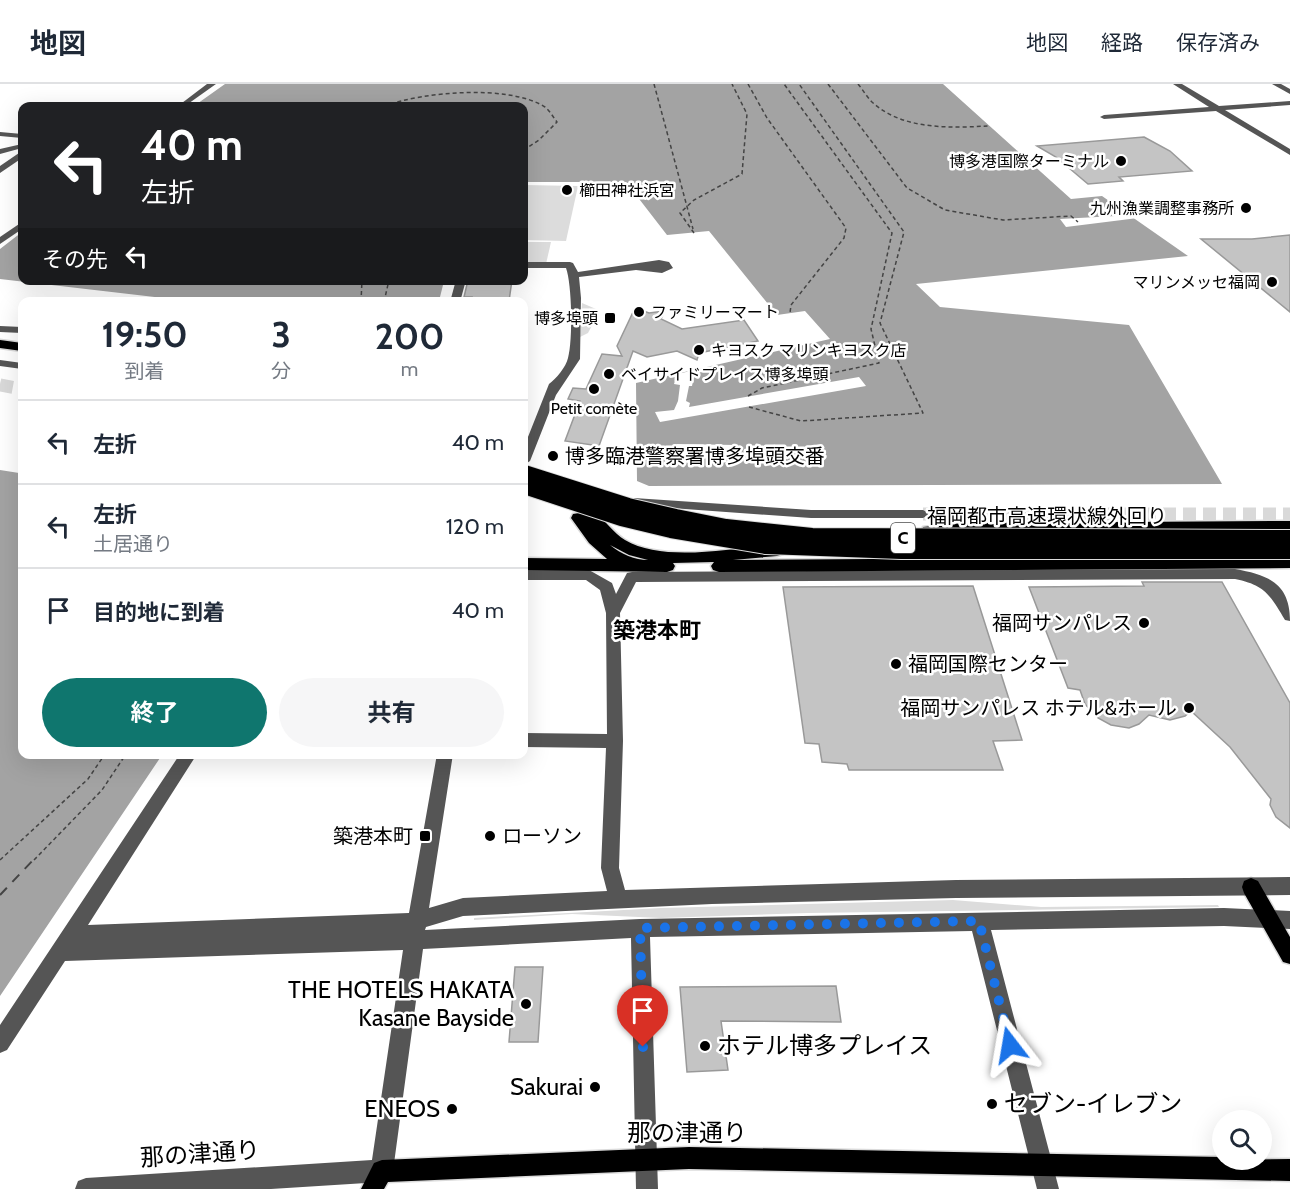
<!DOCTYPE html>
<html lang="ja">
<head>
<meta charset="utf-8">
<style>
	body { margin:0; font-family:Cabin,"Noto Sans JP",sans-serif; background:#f6f6f7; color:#1f2937; height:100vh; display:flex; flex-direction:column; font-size:22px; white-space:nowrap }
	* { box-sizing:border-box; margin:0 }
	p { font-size:20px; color:#747a83 }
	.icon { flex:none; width:33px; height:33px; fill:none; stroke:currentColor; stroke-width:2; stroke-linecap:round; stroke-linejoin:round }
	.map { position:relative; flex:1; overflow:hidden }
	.panel { position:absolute; left:18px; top:213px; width:510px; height:462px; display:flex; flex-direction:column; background:#fff; border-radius:12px; box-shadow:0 6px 24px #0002 }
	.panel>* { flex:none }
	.top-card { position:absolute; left:18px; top:18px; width:510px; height:183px; border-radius:12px; box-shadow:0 6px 24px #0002; background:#202124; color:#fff; overflow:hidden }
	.buttons { position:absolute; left:1212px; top:1026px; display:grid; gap:12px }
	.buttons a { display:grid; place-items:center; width:60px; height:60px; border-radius:50%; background:#fff; box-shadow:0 6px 24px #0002; font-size:30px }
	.pin { position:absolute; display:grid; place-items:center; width:51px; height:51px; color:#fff; margin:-62px -26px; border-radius:50% 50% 50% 0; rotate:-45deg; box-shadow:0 0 6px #0007 }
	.pin .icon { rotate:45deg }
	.me { position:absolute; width:66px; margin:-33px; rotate:346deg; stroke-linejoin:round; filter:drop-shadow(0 0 4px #0008) }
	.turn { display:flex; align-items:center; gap:21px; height:126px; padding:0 24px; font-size:27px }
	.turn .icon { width:78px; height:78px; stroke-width:2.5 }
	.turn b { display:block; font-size:42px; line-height:51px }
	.then { display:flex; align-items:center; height:57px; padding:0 24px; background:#0003; gap:12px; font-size:22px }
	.eta { display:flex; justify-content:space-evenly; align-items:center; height:102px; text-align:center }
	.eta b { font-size:36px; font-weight:700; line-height:42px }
	.action { display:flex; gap:12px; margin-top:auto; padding:12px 24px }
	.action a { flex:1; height:69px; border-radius:36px; background:#0f766e; color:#fff; font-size:24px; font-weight:700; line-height:69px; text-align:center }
	.action a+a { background:#f6f6f7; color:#1f2937 }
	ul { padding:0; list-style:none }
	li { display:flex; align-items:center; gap:18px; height:84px; padding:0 24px; border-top:2px solid #e0e1e3 }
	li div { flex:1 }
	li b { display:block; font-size:22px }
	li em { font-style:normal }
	header { display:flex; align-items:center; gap:36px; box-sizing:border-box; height:84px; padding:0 30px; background:#fff; border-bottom:2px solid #e0e1e3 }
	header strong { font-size:28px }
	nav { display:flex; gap:33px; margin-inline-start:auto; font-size:21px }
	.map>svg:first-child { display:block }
	.green { fill:#dcdcdc }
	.water { fill:#a3a3a3 }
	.pier { fill:#fff }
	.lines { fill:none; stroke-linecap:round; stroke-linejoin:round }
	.ferry-far1 { stroke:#444; stroke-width:1.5; stroke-dasharray:4 3; stroke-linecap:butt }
	.ferry { stroke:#444; stroke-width:2; stroke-dasharray:10 8; stroke-linecap:butt }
	.building { fill:#c4c4c4; stroke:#999; stroke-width:1.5 }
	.minor-tunnel-far1 { stroke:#d9d9d9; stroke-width:10; stroke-dasharray:10 5; stroke-linecap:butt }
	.minor-tunnel { stroke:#d9d9d9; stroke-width:13; stroke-dasharray:13 7; stroke-linecap:butt }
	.major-casing { stroke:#dbdbdb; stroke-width:3 }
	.highway-casing { stroke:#dbdbdb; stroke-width:3 }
	.minor { fill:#555; fill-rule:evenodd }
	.major { fill:#000; fill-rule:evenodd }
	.highway { fill:#000; fill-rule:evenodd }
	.highway-bridge-casing { stroke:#dbdbdb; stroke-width:18; stroke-linecap:butt }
	.highway-bridge { stroke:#000; stroke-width:16 }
	.route { stroke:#1a73e8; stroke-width:10; stroke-dasharray:0 18 }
	.poi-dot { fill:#000; stroke:#fff; stroke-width:2 }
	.labels { text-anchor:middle; stroke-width:5; stroke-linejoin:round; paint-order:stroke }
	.far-poi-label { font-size:16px; fill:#000; stroke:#fff; text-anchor:end }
	.shield { fill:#fff; stroke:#4c4c4c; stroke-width:1.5 }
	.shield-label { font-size:18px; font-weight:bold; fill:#000 }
	.poi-label { font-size:20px; fill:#000; stroke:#fff; text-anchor:start }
	.street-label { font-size:20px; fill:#000; stroke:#fff }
	.quarter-label { font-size:22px; font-weight:bold; fill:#000; stroke:#fff }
	.near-poi-label { font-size:24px; fill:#000; stroke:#fff; text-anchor:end }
	.near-street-label { font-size:24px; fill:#000; stroke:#fff }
</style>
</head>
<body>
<header>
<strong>地図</strong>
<nav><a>地図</a><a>経路</a><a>保存済み</a></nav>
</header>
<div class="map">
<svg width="1290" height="1105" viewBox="0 0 1290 1105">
	<rect width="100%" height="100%" fill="#fff"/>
	<g class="green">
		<path d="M524,101l54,1 -12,55 -42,-1z"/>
		<path d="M524,158h27l-5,22h-22z"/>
		<path d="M582,219l14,6 2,5 -10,19 -8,4z"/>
		<path d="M953,816l88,7 177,-2 1,2 -411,6 -147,5 -89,-4 -98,6v-2l187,-10z"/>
	</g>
	<g class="water">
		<path d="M225,0h718l128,115 31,-3 86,60 -272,28 24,23 189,18 93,159 -573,2 -12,-5 -1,-98 194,-44 -25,-28 -28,4 -68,-84 -42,4 -41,-53h-102v-76h-330z"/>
		<path d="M22,148v48l422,1 -5,20h-250l-189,-22v-30z"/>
		<path d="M0,386l19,3 3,-3v284l140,1 -162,241z"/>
	</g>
	<g class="pier">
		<path d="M1134,131l4,3 -72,9 -6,-8z"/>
		<path d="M695,286l-3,16h-3l-3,15 4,2 -1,4 170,-30 7,9 -206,36 -5,-10 19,-2 4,-9 2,-16 -6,-1 3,-10z"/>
		<path d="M677,360l58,1 7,7 -8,5h-57l-3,-4h-39l1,-3h38z"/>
	</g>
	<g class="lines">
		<g class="ferry-far1">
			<path d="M654,0l39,145"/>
			<path d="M748,0l19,34 79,110 -2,10 -53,67 -1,8"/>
			<path d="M828,0l79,104 38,22 58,10 68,-4 7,6"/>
			<path d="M858,0c5,6 9,13 14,18 30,28 78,26 116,24"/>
			<path d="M384,22c39,-14 125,-22 161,1 5,4 8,10 12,15l-18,18 -15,10"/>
			<path d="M694,149l-14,-20 14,-13 48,-26 5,-60 -15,-30"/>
			<path d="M361,218l1,-22"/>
			<path d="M384,218l5,-22"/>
			<path d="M748,312l14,-8 117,-25 -8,-34 21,-96 -108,-149"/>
			<path d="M749,323l52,14 122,-8 -43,-90 24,-91 -105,-148"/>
			<path d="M0,776l88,-81 17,-25"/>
			<path d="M34,776l68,-70 24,-36"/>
		</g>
		<path class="ferry" d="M0,811l35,-37"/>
	</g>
	<g class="building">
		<path d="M1144,53l26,14 22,20 -73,6 4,4 -35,3 -32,-27 -19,-11z"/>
		<path d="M1290,151v77l-89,-73h51z"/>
		<path d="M468,196h44l-3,21h-38l1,-4h-8z"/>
		<path d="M635,224l14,5 16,-2 -4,8 21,10 62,-9 14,21 -59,12 -2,7 -20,-9 -30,6 -14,-6 -34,95 -34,-5 15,-40 -12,-2 5,-11 13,1 16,-35 20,2 -5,-10z"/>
		<path d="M1142,498h80l68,121v125l-14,-11 -6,-12 1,-6 -41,-52 -39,-36 -6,5 -15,4 -21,-5 -10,9 -10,4 -18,-3 -13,-7 -13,-14 -5,-14 -12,-2 -39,-101 115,-1z"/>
		<path d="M973,502l49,154 -29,1 10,29h-154l-2,-6 -25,-2 -3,-18 -14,-1 -22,-156z"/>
		<path d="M515,883h28l-5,75h-29z"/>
		<path d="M836,902l5,36 -120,-1 7,49 -41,2 -7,-85z"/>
	</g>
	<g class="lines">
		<path class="minor-tunnel-far1" d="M0,301l8,2"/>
		<g class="minor-tunnel">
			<path d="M0,301l22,4"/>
			<path d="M923,430h367"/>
		</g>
		<defs>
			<g id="major">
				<path d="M1251,794l7,3 32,56v27l-7,-2 -39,-69 -2,-6 2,-6z"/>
				<path d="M689,1063l533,10v3l68,-1v22l-601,-12 -301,13 -4,7h-23l13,-26 8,-3z"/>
			</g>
			<g id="highway">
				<path d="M0,256l22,3v8l-22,-3z"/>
				<path d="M574,410c15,4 33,35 51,46 38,23 110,8 152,4l6,2 2,4 -2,4 -6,2 -44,4 557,-4v12l-571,4 -6,-2 -2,-4 3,-4 -41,1 2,3 -2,4 -6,2 -143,-2v-12l83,1 -18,-16 -18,-25 2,-4 6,-1 -13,-14zM610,461l19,10 19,5c-13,0 -27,-6 -38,-15z"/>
				<path d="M1290,437v10l-328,2 -33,4 -6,-2 -2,-4 2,-4 39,-4z"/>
			</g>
		</defs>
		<use href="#major" class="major-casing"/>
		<use href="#highway" class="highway-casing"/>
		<g class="minor">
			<path d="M207,0h9l-31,22h-7z"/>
			<path d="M1173,0h9l37,22 71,-5v4l-65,5 65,39v6l-74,-44 -112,8 -4,-2 4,-2 105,-8z"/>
			<path d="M1272,0h9l9,5v5z"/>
			<path d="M0,48l22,2v4l-22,-2z"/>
			<path d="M22,60v4l-22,6v-5z"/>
			<path d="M19,69h3v5l-22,15v-7z"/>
			<path d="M22,138v7l-22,15v-7z"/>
			<path d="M659,176l10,2 4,6 -11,5 -26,-3 -57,7 2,21 -1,61 -24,36 -26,66 -6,4v-18l25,-63c7,-5 17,-17 19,-26 5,-17 4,-74 -2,-90h-42v-6h46l3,1 5,9z"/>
			<path d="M456,196h10l-6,22h-10z"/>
			<path d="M0,242l22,1v6l-22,-1z"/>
			<path d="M0,276l22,3v6l-22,-3z"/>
			<path d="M634,414l177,12h112l7,4 -7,4h-112l-182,-13 -2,-3z"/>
			<path d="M1235,485c34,6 55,15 55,52l-5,-1c-15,-25 -20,-35 -50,-41l-599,3 -16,31 3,128 -4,127 6,22 331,-10 334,-3v18l-334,3 -244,6 -249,12 -37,11 -1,3 215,-11 584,-11 66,3v18l-66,-3 -233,4 68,259h-22l-65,-258 -322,6 8,252h-22l-5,-251 -208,11 -30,222 -3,8 -8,3 -111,7h-196l3,-8 8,-3 286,-18 31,-210 -338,11 -58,89 -7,3v-28l180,-271h17l-109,171 321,-12 28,-159h16l-24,154 34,-10 144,-7 -6,-23 5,-120 -82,-1v-14l83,1 -1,-121 -6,-23 -14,-10h-62v-10h65l23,13 4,11 11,-21 5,-1z"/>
		</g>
		<use href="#major" class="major"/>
		<use href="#highway" class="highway"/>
		<defs>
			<g id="highway-bridge">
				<path d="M524,389l104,33 48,11 50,10 86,9 478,2"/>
				<path d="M524,402l97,32 50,12 95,16 135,5h389"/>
			</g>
		</defs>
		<use href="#highway-bridge" class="highway-bridge-casing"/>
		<use href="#highway-bridge" class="highway-bridge"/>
	</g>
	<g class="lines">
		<path class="route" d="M643,963l-3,-119 339,-7 31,124"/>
	</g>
	<g class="poi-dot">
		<circle cx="1121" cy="77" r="6"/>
		<circle cx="567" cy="106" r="6"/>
		<circle cx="1246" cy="124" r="6"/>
		<circle cx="1272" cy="198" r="6"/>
		<circle cx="639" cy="228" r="6"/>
		<rect x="604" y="228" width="12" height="12" rx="3"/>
		<circle cx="699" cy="266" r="6"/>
		<circle cx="609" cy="290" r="6"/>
		<circle cx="594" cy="305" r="6"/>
		<circle cx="553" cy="372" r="6"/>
		<circle cx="1144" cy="539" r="6"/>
		<circle cx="896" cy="580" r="6"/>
		<circle cx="1189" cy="624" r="6"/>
		<rect x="419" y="746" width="12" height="12" rx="3"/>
		<circle cx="490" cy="752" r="6"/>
		<circle cx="526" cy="920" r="6"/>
		<circle cx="705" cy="962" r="6"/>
		<circle cx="595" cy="1003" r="6"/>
		<circle cx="992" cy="1020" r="6"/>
		<circle cx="452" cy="1025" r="6"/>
	</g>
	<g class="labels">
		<g class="far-poi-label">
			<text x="1109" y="83">博多港国際ターミナル</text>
			<text x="579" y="112" text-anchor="start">櫛田神社浜宮</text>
			<text x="1234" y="130">九州漁業調整事務所</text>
			<text x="1260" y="204">マリンメッセ福岡</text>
			<text x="651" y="234" text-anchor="start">ファミリーマート</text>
			<text x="598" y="240">博多埠頭</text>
			<text x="711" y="272" text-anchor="start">キヨスク マリンキヨスク店</text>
			<text x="621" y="296" text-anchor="start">ベイサイドプレイス博多埠頭</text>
			<text x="594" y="330" text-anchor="middle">Petit comète</text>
		</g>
		<rect class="shield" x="891" y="439" width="24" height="30" rx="4.5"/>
		<g class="shield-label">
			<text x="903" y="460">C</text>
		</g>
		<g class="poi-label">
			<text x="565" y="379">博多臨港警察署博多埠頭交番</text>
			<text x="1132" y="546" text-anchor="end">福岡サンパレス</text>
			<text x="908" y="587">福岡国際センター</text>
			<text x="1177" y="631" text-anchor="end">福岡サンパレス ホテル&amp;ホール</text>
			<text x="413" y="759" text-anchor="end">築港本町</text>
			<text x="502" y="759">ローソン</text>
		</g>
		<g class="street-label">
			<text x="1047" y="439">福岡都市高速環状線外回り</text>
		</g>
		<g class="quarter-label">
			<text x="657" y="554">築港本町</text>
		</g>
		<g class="near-poi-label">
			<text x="514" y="914">THE HOTELS HAKATA<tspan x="514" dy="28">Kasane Bayside</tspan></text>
			<text x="717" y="970" text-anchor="start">ホテル博多プレイス</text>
			<text x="583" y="1011">Sakurai</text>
			<text x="1004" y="1028" text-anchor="start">セブン-イレブン</text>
			<text x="440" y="1033">ENEOS</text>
		</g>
		<g class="near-street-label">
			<text x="687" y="1057">那の津通り</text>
			<text transform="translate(200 1070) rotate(-4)" y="8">那の津通り</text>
		</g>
	</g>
</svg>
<div class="buttons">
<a><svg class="icon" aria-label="search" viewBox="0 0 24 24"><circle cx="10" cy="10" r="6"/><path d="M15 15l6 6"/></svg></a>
</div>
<div class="pin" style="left:643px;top:963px;background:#d93025"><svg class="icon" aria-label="arrive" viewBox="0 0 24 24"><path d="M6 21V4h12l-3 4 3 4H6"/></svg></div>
<svg class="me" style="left:1010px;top:961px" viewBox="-20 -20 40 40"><path d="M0-17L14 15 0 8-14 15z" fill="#1a73e8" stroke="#fff" stroke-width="4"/></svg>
<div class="top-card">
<div class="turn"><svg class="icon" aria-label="left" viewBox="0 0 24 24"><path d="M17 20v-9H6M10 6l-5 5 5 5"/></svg><div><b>40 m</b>左折</div></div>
<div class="then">その先<svg class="icon" aria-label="left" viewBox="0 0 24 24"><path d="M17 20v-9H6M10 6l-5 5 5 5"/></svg></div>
</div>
<section class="panel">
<div class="eta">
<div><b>19:50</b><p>到着</p></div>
<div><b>3</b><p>分</p></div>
<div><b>200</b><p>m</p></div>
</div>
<ul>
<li><svg class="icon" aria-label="left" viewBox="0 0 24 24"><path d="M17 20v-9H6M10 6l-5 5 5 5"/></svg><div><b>左折</b></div><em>40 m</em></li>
<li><svg class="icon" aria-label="left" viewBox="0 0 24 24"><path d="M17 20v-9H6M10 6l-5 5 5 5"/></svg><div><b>左折</b><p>土居通り</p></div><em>120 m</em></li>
<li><svg class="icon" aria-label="arrive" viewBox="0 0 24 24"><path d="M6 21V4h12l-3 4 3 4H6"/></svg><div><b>目的地に到着</b></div><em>40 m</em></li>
</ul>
<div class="action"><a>終了</a><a>共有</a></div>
</section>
</div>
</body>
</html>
